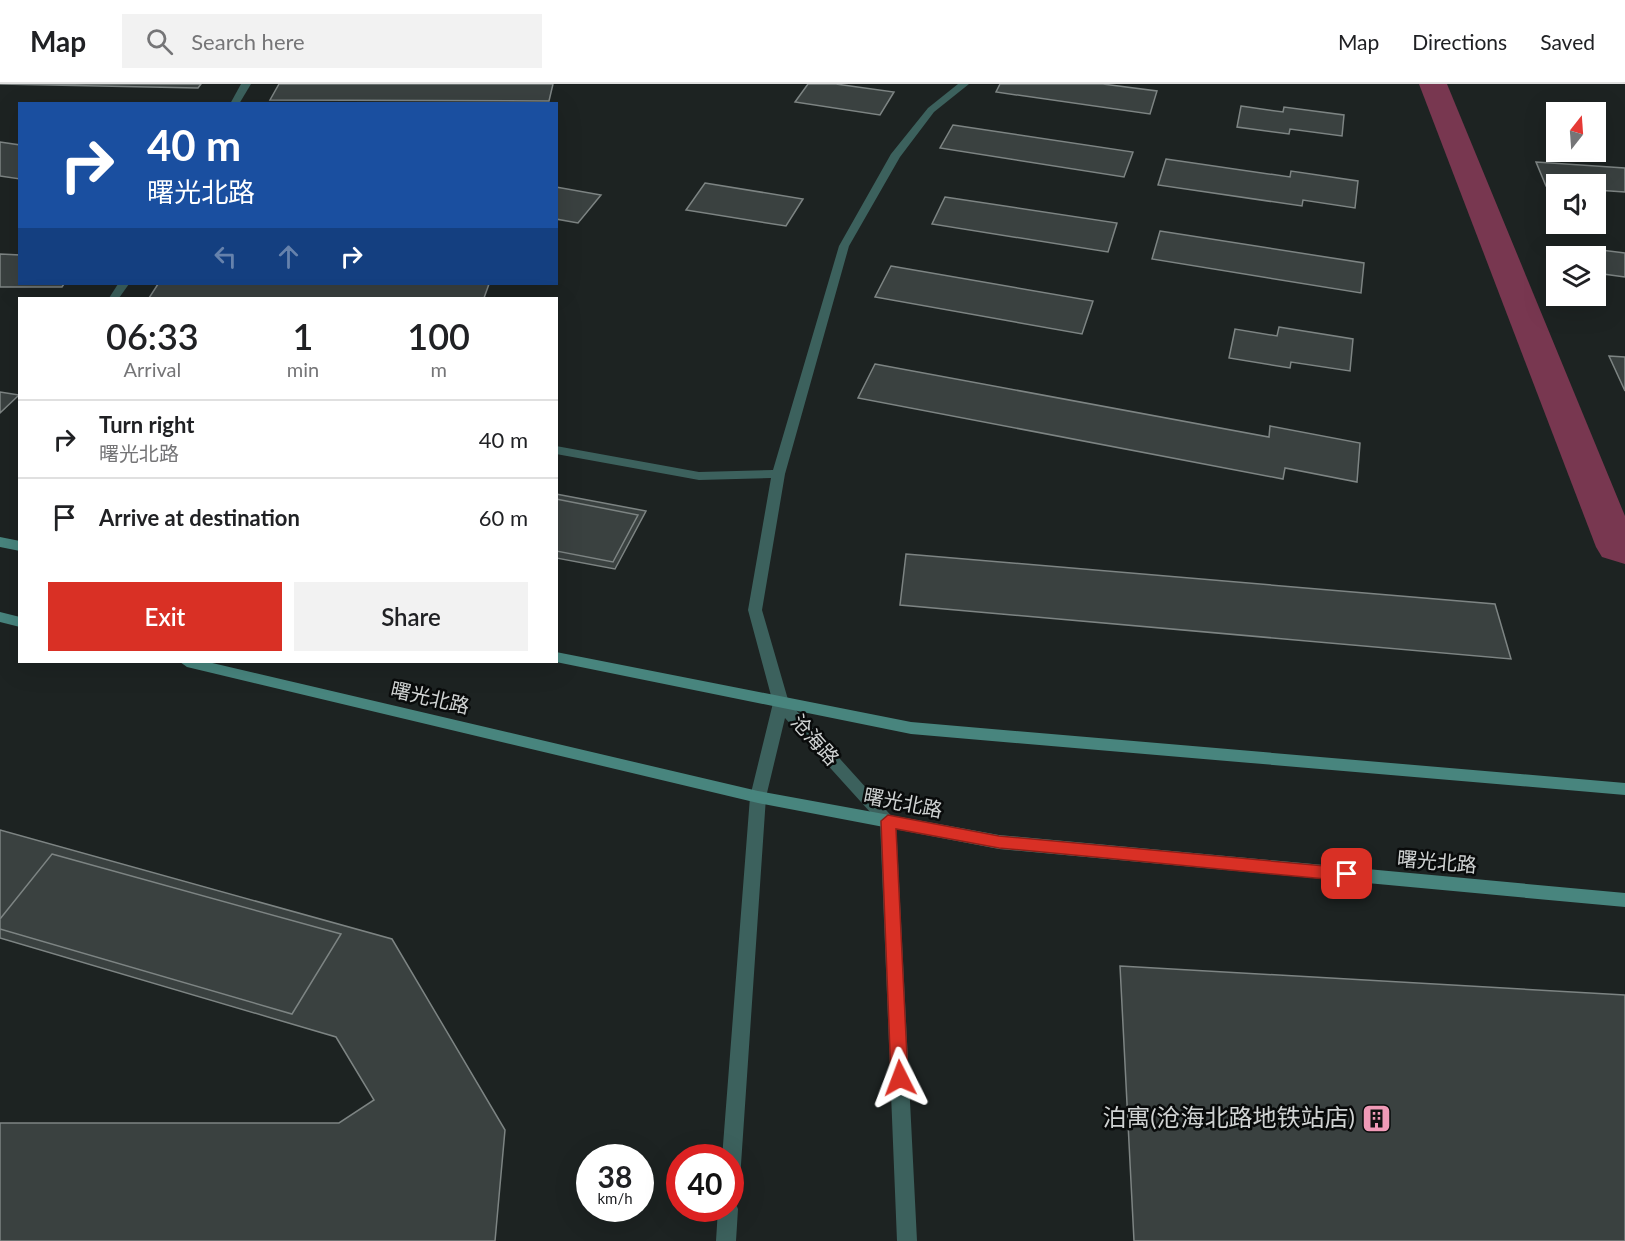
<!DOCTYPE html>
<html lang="en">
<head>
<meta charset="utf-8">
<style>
	body { margin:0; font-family:Lato,"Noto Sans SC",sans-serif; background:#f2f2f2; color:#202124; height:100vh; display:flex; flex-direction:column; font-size:22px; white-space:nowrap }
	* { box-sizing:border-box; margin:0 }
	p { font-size:20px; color:#757577 }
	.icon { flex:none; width:33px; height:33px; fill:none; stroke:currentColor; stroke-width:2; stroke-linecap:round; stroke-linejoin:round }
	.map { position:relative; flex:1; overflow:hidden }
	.panel { position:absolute; left:18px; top:213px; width:540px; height:366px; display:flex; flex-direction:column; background:#fff; border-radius:0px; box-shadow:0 6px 24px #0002 }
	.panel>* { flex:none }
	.top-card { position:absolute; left:18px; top:18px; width:540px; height:183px; border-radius:0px; box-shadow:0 6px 24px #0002; background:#1a4fa0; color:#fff; overflow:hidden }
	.needle { width:39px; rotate:17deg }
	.buttons { position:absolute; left:1546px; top:18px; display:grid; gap:12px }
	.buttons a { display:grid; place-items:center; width:60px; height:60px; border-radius:0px; background:#fff; box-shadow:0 6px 24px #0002; font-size:30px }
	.speed { position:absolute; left:576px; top:1060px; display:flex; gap:12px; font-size:30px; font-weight:700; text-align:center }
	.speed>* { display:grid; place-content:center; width:78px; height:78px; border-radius:50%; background:#fff; box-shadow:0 6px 24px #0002; line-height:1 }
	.speed small { font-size:15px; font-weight:400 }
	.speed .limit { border:9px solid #d22; background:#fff; color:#111 }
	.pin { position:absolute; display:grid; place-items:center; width:51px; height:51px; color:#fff; margin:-26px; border-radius:12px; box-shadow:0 3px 9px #0006 }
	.me { position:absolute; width:66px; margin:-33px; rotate:357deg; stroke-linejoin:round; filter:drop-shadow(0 0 4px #0008) }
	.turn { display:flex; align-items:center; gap:21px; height:126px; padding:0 30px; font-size:27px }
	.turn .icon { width:78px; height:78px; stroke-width:2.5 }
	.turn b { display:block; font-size:42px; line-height:51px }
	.lanes { display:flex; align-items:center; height:57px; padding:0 30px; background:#0003; justify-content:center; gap:30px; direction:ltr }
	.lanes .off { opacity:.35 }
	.eta { display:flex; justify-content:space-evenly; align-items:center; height:102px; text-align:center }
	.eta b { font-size:36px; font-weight:600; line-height:42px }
	.cta { display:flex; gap:12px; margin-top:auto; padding:12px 30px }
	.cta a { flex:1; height:69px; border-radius:0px; background:#d93025; color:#fff; font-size:24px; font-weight:600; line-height:69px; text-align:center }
	.cta a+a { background:#f2f2f2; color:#202124 }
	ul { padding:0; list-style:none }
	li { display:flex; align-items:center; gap:18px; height:78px; padding:0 30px; border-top:2px solid #e0e0e0 }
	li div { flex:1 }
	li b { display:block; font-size:22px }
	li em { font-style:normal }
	header { display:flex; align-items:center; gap:36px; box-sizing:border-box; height:84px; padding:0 30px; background:#fff; border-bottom:2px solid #e0e0e0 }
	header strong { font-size:28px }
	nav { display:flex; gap:33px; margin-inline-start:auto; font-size:21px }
	.search { width:420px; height:54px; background:#f2f2f2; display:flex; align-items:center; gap:15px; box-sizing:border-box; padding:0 21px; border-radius:0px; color:#757577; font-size:22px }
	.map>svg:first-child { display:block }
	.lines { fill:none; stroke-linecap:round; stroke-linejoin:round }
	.canal { fill:#783750; fill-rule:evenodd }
	.building { fill:#3a4140; stroke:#7d8483; stroke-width:1.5 }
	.service { fill:#3c615d; fill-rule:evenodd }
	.tertiary { fill:#3c615d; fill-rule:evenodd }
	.secondary { fill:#48857e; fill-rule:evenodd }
	.route { fill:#d93025; stroke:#8d1f18; stroke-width:1.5 }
	.labels { text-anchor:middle; stroke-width:5; stroke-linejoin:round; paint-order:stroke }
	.street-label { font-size:20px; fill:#d0d3d3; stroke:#090b0b }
	.near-poi-label { font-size:24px; fill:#d0d3d3; stroke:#090b0b; text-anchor:end }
</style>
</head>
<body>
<header>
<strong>Map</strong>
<div class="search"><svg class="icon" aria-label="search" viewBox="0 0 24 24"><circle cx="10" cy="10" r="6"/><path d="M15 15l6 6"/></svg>Search here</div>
<nav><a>Map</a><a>Directions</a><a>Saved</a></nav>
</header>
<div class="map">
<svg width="1625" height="1157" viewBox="0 0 1625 1157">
	<rect width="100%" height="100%" fill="#1d2322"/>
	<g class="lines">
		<path class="canal" d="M1419,0h28l178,432v48l-23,-7 -6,-10z"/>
	</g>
	<g class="building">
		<path d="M0,0h201l-3,4z"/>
		<path d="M279,0h274l-4,17 -279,-1z"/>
		<path d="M808,0h28l58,8 -14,23 -85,-13z"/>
		<path d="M1000,0h103l54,7 -7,23 -154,-22z"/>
		<path d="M1241,22l42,6 1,-5 60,8 -2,21 -52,-7 -1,5 -52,-7z"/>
		<path d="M953,41l180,27 -9,25 -184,-29z"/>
		<path d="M0,58l20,3v34l-20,-3z"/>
		<path d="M1166,75l124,18 1,-6 67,10 -3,27 -52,-8 -1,6 -144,-21z"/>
		<path d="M1536,78l89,6v24l-29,-2v-6l-50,2z"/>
		<path d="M705,99l98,16 -17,27 -100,-16z"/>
		<path d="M556,103l45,8 -23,28 -22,-4z"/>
		<path d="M945,113l172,26 -9,29 -176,-28z"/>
		<path d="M1160,147l204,32 -3,30 -209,-34z"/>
		<path d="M1577,163l48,6v24l-29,-4v-17h-17z"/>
		<path d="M0,170l20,1v29h44l-2,3h-62z"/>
		<path d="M891,182l202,35 -11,33 -207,-37z"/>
		<path d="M158,200h331l-5,14h-335z"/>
		<path d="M1279,243l74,12 -3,32 -59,-9 -1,6 -61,-10 6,-29 42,7z"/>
		<path d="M1609,272l16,1v34z"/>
		<path d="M875,280l394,73 1,-11 90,17 -3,39 -72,-14 -2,11 -425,-81z"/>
		<path d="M0,308l19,3 -19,18z"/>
		<path d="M556,410l90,17 -31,58 -59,-11z"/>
		<path d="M556,415l82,16 -25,47 -57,-11z"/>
		<path d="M906,470l589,50 16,55 -611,-54z"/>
		<path d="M0,746l392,109 113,191 -10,111h-495v-118h339l35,-23 -38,-63 -336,-99z"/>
		<path d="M52,770l289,80 -49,80 -292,-85v-10z"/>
		<path d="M1120,882l505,29v246h-491z"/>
	</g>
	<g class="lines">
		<g class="service">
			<path d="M241,0h10l-12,20h-9z"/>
			<path d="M958,0h11l-35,28 -34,45 -51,89 -64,228 -23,136 27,93 -3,4h-10l-3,-4 -25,-93 23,-132 -72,2 -143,-26v-8l143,26 74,-2 66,-224 52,-92 37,-46z"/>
			<path d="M118,200h11l-10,14h-10z"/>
		</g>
		<g class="tertiary">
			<path d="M781,613l5,2 110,122 21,420h-20l-17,-418 -95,-105 -19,79 -26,382 -3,7 -7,3v-31h-8l28,-361 23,-94 3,-4z"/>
			<path d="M730,1116l5,2 3,7 -2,32h-20l2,-32h12z"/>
		</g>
		<g class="secondary">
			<path d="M0,453l20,4v10l-20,-4z"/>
			<path d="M0,528l20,5v10l-20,-5z"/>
			<path d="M556,568l355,70 714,61v12l-714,-61 -355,-72h-3h3z"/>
			<path d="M180,578h28l550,129 241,44 626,58v14l-626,-58 -241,-46 -571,-136z"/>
		</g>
	</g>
	<path class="route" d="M888,731l111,21 348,32 7,6 -7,7 -348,-33 -103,-19 12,249 -2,5 -6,3 -7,-3 -2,-5 -10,-257z"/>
	<defs>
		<symbol id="building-square" viewBox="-11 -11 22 22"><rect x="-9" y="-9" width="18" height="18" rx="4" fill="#f09ab7" stroke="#090b0b"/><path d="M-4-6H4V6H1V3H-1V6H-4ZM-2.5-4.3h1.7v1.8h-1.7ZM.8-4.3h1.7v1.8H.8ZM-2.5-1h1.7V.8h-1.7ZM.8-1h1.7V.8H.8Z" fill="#111"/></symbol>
	</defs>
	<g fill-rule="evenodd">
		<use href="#building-square" x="1360" y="1018" width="33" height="33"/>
	</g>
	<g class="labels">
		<g class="street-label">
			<text transform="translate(430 614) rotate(13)" y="7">曙光北路</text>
			<text transform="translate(815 656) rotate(48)" y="7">沧海路</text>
			<text transform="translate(903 719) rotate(11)" y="7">曙光北路</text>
			<text transform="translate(1437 778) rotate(5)" y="7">曙光北路</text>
		</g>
		<g class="near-poi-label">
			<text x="1355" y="1042">泊寓(沧海北路地铁站店)</text>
		</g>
	</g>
</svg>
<div class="buttons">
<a><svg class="needle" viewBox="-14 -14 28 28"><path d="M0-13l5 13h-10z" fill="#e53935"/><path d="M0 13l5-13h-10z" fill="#757577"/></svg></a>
<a><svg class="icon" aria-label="sound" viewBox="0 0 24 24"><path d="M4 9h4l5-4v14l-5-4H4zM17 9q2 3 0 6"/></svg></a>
<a><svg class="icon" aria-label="layers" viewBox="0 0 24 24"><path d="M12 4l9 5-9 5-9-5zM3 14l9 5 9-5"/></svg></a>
</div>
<div class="speed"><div>38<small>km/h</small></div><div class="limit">40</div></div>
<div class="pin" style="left:1347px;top:790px;background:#d93025"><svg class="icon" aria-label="arrive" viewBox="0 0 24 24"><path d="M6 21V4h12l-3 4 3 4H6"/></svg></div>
<svg class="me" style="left:900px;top:994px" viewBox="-20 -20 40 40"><path d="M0-17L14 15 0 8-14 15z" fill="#d93025" stroke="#fff" stroke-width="4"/></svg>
<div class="top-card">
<div class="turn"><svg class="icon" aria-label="right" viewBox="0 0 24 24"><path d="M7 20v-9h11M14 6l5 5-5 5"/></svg><div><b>40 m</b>曙光北路</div></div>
<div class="lanes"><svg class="icon off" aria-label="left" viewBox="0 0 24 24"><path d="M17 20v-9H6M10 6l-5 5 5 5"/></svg><svg class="icon off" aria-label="ahead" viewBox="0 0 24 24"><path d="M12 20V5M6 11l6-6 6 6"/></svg><svg class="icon" aria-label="right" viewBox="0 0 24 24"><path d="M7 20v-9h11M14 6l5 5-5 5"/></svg></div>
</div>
<section class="panel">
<div class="eta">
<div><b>06:33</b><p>Arrival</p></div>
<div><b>1</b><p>min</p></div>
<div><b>100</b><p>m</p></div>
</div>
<ul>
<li><svg class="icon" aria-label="right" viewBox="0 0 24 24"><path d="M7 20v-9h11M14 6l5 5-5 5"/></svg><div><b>Turn right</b><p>曙光北路</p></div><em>40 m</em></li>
<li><svg class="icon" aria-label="arrive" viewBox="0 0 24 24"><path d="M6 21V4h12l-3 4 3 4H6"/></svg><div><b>Arrive at destination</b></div><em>60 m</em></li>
</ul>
<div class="cta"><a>Exit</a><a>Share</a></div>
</section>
</div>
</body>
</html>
